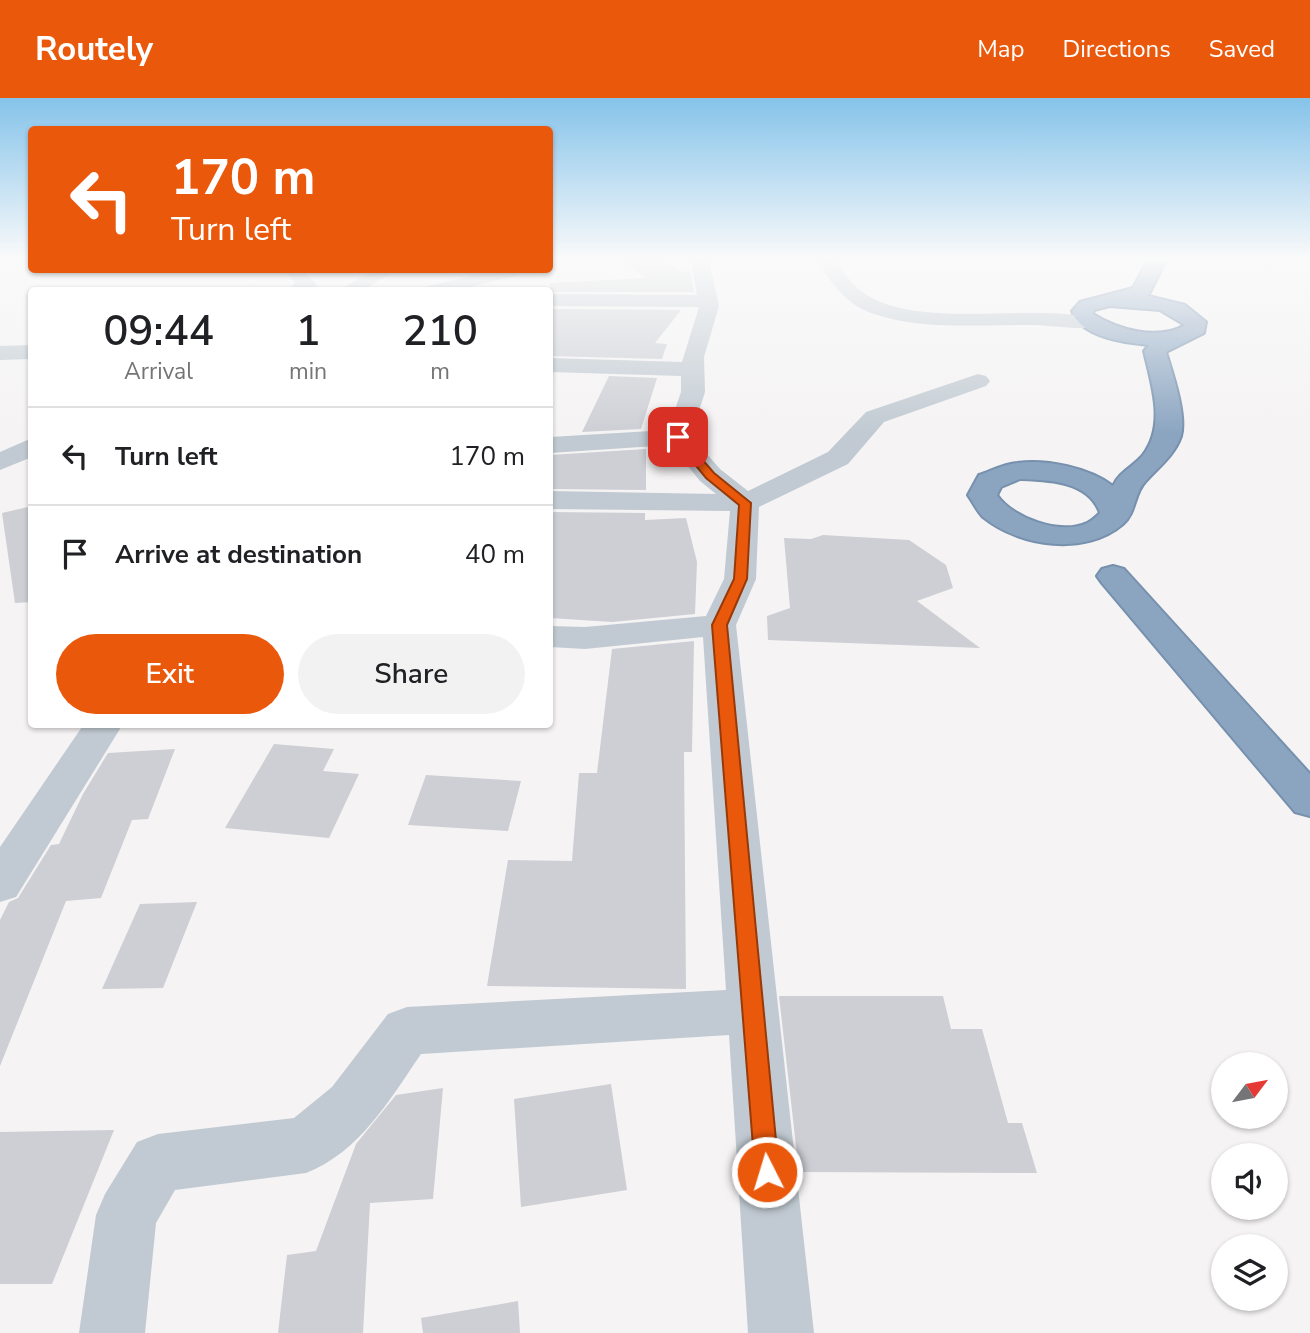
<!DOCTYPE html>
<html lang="en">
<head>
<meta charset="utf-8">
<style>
	body { margin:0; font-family:"Nunito Sans",sans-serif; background:#f2f2f2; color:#202124; height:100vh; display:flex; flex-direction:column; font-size:26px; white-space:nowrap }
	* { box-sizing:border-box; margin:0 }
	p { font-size:23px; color:#757577 }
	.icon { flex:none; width:38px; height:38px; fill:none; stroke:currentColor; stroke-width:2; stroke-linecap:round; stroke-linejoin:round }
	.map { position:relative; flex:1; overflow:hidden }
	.details { position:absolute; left:28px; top:189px; width:525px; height:441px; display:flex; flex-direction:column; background:#fff; border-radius:7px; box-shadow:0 2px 5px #0004 }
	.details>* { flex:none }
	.banner { position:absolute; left:28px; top:28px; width:525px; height:147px; border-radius:7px; box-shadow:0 2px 5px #0004; background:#ea580c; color:#fff; overflow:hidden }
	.needle { width:46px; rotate:58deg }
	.buttons { position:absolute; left:1211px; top:954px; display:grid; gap:14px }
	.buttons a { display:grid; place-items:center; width:77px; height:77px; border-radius:50%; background:#fff; box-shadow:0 2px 5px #0004; font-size:35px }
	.pin { position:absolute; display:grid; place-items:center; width:60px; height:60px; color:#fff; margin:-30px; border-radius:14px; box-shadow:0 4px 10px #0006 }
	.me { position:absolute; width:77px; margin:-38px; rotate:355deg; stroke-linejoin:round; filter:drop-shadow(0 0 5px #0008) }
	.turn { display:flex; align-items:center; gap:24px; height:147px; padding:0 28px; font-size:32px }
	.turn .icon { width:91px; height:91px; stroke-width:2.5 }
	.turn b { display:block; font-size:49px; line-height:60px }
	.eta { display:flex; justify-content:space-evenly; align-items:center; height:119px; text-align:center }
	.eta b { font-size:42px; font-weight:600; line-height:49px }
	.primary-button { display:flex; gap:14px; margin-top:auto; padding:14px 28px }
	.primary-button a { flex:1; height:80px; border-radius:42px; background:#ea580c; color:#fff; font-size:28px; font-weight:600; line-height:80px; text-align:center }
	.primary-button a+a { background:#f2f2f2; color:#202124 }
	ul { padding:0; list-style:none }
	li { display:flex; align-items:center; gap:21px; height:98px; padding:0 28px; border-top:2px solid #e0e0e0 }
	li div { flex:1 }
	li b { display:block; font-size:26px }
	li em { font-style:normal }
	header { display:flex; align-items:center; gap:42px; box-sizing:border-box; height:98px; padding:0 35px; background:#ea580c; color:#fff }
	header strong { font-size:33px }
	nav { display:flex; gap:38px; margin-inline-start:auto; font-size:24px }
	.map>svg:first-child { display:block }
	.building { fill:#cdcfd5 }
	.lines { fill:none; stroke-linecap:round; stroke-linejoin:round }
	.highway-casing { stroke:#7690ad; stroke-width:4 }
	.minor { fill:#c1cad2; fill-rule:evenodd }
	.highway { fill:#8ba5c1; fill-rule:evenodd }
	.route { fill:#ea580c; stroke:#983908; stroke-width:2 }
</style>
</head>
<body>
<header>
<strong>Routely</strong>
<nav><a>Map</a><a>Directions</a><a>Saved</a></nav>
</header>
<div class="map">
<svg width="1310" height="1235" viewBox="0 0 1310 1235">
	<rect width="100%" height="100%" fill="#f5f3f3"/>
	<g class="building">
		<path d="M621,162h43l17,12 9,-1 4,21h-144v-9l95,-5z"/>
		<path d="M550,211l131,1 -26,33 12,1 -5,15 -112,-3z"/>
		<path d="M609,278l48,2 -16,51 -59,3z"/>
		<path d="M646,351v41l-96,-1v-34z"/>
		<path d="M32,408v96l-17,1 -13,-90z"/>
		<path d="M550,414l95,1v7l41,-2 11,44 -2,52 -83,8 -62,-4z"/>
		<path d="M823,437l86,5 37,25 7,23 -36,13 63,47 -212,-8 -1,-24 23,-8 -6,-70 27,1z"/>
		<path d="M694,543l-2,111h-8l2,237 -199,-3 21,-126 64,1 7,-88h18l15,-124z"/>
		<path d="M274,646l60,5 -11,22 36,3 -30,64 -104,-10z"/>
		<path d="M175,651l-27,70 -16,1 -31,78 -35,3 -66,165v-146l9,-18 9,-4 33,-53 8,-1 24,-50 25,-41z"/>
		<path d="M426,677l95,6 -13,50 -100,-6z"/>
		<path d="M197,804l-34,86 -61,1 38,-85z"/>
		<path d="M779,898h164l8,33h31l26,94h14l15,50 -238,-1z"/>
		<path d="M611,986l16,106 -106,17 -7,-108z"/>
		<path d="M443,990l-10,111 -63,4 -7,130h-85l9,-78 29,-4 40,-107 40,-49z"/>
		<path d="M114,1032l-62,154h-52v-152z"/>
		<path d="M518,1203l2,32h-97l-2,-15z"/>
	</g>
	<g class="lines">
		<defs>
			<g id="highway">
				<path d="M1148,162h18l-18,36 37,9 21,17 -2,11 -38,19c6,20 21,63 15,84 -7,20 -23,31 -36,46 -11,11 -9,31 -22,42 -37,32 -103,23 -140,-7 -6,-6 -10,-15 -15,-22l11,-20c12,-4 25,-11 38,-12 30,-4 72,5 96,23 7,-15 20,-19 30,-31 23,-30 9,-70 1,-104l5,-6c-24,-2 -69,-8 -77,-34l8,-9 53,-14zM1110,208l50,4 25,15c-27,16 -67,5 -92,-11l1,-4zM1020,381c29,1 69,2 80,34 -3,3 -8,8 -13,10 -26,13 -75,-5 -90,-28l4,-8z"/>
				<path d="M1113,468l11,3 186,205v42l-15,-4 -193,-229 -5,-7 5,-7z"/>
			</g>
		</defs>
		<use href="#highway" class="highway-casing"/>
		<g class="minor">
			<path d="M691,162h18l10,46 -15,51 1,35 -14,44 29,33 28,22 80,-39 38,-40 112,-38 8,2 4,5 -4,5 -102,36 -36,42 -89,43 -3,72 -20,46 78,708h-66l-19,-298 -308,19c-31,45 -61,98 -115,119l-131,17 -19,33 -11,110h-66l17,-118 9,-21 32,-52 21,-8 136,-16 38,-31 56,-73 19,-7 319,-17 -23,-353 -118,12 -35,-2v-21l35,1 121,-11 18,-37 6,-68 -180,-2v-18l166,3 -16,-13 -29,-36 -121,8v-16l118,-7 13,-38v-16l-131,-4v-14l132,4 17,-55 -149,-1v-12l147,1z"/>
			<path d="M816,162h18c10,12 19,27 33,35 57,35 165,7 232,24l4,4c-8,10 -54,2 -68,2 -52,-1 -111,6 -161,-11 -28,-9 -42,-31 -58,-54z"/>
			<path d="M284,172h19l14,15 -6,5h-23l7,-7z"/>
			<path d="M374,172h22l-33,20h-24z"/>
			<path d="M496,172l22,2 -2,4 -59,14h-32l3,-4z"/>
			<path d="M32,247v14l-32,1v-14z"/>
			<path d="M32,340v19l-32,13v-18z"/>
			<path d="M84,626h39l-107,173 -16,5v-55z"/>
		</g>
		<use href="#highway" class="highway"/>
	</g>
	<linearGradient id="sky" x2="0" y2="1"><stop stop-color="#85c3ea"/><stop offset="0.48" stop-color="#fafafa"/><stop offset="1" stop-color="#fafafa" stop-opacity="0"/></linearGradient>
	<rect width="1310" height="335" fill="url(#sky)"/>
	<path class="route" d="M674,337h7l33,38 37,30 -4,76 -20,46 52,547 -3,9 -9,3 -8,-3 -4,-9 -43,-547 22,-46 5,-74 -33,-27 -32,-39z"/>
</svg>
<div class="buttons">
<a><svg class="needle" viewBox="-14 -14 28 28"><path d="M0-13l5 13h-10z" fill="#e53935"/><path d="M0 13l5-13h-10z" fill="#757577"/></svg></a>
<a><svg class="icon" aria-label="sound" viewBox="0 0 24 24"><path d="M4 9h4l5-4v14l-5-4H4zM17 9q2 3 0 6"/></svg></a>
<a><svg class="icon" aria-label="layers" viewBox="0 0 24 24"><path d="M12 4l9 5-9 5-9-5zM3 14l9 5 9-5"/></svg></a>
</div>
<div class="pin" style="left:678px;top:339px;background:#d93025"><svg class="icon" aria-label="arrive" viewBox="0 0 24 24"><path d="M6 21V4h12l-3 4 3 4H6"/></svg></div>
<svg class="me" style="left:767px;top:1074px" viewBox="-20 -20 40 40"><circle r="17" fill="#ea580c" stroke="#fff" stroke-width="3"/><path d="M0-11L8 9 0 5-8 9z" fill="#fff"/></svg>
<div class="banner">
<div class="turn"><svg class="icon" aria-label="left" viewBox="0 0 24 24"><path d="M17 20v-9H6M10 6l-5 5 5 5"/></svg><div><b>170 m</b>Turn left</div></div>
</div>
<section class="details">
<div class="eta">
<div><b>09:44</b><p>Arrival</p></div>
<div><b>1</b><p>min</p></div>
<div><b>210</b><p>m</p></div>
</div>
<ul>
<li><svg class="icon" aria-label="left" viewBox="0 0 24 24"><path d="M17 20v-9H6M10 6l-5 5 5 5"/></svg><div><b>Turn left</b></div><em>170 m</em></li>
<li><svg class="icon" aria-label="arrive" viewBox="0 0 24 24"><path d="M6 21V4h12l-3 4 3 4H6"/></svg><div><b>Arrive at destination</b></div><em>40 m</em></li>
</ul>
<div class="primary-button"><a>Exit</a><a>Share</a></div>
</section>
</div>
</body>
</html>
